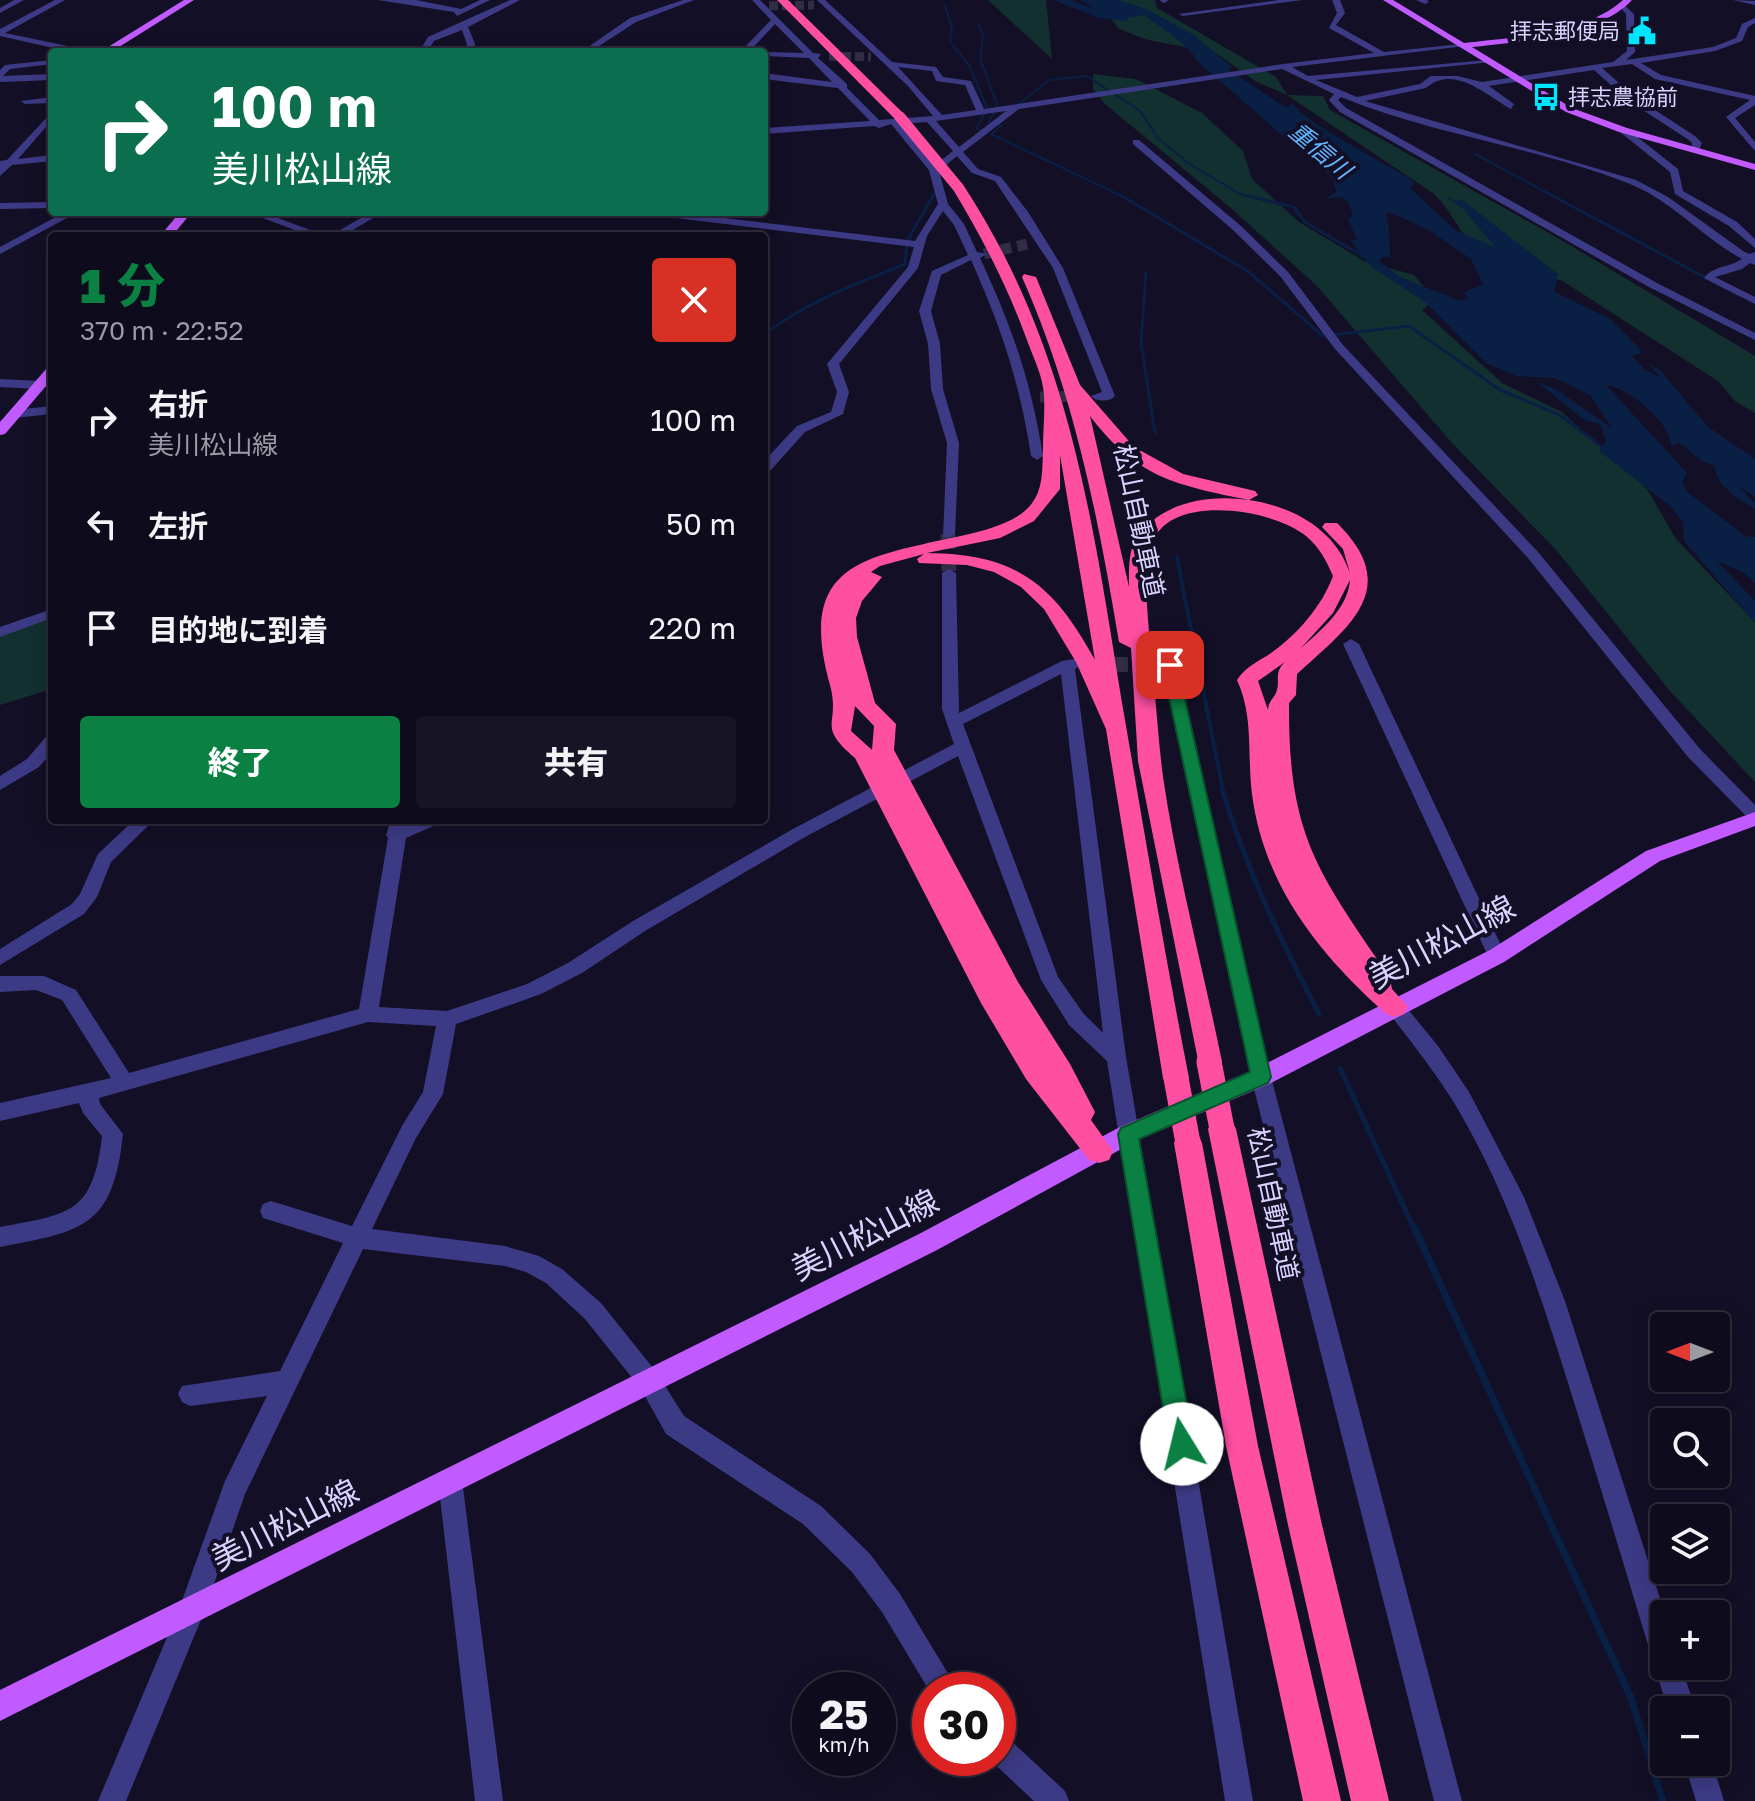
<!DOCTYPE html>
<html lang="ja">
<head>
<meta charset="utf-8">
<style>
	body { margin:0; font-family:"Golos Text","Noto Sans JP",sans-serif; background:#171425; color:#f1f3f6; height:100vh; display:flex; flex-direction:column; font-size:30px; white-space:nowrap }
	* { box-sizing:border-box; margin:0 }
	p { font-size:26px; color:#9b9ba3 }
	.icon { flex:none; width:44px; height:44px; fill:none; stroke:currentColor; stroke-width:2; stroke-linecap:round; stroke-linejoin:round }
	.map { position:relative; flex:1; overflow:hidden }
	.drawer { position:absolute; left:48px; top:232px; width:720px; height:592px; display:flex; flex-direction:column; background:#0e0b1c; border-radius:8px; box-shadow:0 4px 20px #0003,0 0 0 2px #2e2b3b }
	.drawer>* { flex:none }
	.banner { position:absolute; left:48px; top:48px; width:720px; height:168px; border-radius:8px; box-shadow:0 4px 20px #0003,0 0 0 2px #2e2b3b; background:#0b6e4f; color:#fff; overflow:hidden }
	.needle { width:52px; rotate:270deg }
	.controls { position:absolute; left:1650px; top:1312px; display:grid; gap:16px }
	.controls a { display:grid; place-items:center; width:80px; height:80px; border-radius:8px; background:#0e0b1c; box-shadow:0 4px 20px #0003,0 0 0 2px #2e2b3b; font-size:40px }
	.speed { position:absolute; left:792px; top:1672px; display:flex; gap:16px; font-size:40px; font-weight:700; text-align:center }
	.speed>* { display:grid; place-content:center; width:104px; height:104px; border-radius:50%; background:#0e0b1c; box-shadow:0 4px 20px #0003,0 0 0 2px #2e2b3b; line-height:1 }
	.speed small { font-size:20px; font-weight:400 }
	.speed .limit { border:12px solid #d22; background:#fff; color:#111 }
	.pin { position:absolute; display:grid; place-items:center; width:68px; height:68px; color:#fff; margin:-34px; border-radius:16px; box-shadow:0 4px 12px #0006 }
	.me { position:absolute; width:88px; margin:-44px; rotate:351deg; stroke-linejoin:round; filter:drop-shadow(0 0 6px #0008) }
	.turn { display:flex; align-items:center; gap:28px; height:168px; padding:0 32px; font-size:36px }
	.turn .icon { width:104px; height:104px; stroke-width:2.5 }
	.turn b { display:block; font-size:56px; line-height:68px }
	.round { display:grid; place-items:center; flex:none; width:84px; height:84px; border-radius:8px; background:#171425 }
	.headline { display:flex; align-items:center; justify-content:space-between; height:136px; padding:0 32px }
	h1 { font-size:48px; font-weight:800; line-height:60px; color:#0b8043 }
	.button { display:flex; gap:16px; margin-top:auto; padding:16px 32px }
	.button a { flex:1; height:92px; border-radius:8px; background:#0b8043; color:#fff; font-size:32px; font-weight:800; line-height:92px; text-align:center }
	.button a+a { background:#171425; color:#f1f3f6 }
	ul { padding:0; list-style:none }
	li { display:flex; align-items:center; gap:24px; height:104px; padding:0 32px }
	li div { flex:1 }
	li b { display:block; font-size:30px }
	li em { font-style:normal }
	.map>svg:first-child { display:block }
	.green { fill:#12302f }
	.water { fill:#0a1f44; fill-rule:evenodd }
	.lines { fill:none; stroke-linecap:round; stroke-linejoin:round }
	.stream-far4 { stroke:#0a1f44; stroke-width:2 }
	.stream-far3 { stroke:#0a1f44; stroke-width:3 }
	.stream-far2 { stroke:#0a1f44; stroke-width:4 }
	.stream-far1 { stroke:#0a1f44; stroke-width:5 }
	.stream { stroke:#0a1f44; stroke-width:7 }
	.minor-tunnel-far2 { stroke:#312d47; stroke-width:9; stroke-dasharray:9 4; stroke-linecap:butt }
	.minor-tunnel-far1 { stroke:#312d47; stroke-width:11; stroke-dasharray:11 6; stroke-linecap:butt }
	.minor-tunnel { stroke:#312d47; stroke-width:15; stroke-dasharray:15 7; stroke-linecap:butt }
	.minor { fill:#3d3a85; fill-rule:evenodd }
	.major { fill:#c25bff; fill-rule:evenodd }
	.highway { fill:#ff4fa3; fill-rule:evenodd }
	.highway-bridge-far1 { stroke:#ff4fa3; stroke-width:11 }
	.highway-bridge { stroke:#ff4fa3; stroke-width:25 }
	.route { fill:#0b8043; stroke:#07532c; stroke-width:2 }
	.labels { text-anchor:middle; stroke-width:8; stroke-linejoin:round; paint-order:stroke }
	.far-poi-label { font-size:22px; fill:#d9d4ff; stroke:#130f26; text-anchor:end }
	.far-water-label { font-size:24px; font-style:italic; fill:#62b6ff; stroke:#130f26 }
	.street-label { font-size:26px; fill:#d9d4ff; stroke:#130f26 }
	.near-street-label { font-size:32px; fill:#d9d4ff; stroke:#130f26 }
</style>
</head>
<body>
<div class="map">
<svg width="1755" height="1801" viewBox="0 0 1755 1801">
	<rect width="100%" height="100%" fill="#130f26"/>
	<g class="green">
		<path d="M988,0h58l6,59z"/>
		<path d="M1096,0h59l2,8 119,69 11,18 36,1 7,14 233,131 192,115v57l-19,-11 -18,-21 -157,-101c-22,-3 -75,-18 -89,-34 -14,-17 -21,-36 -38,-52l-147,-99 -32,-14 -39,-28 -68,-13 -29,-11z"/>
		<path d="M1093,74l43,5 66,34 41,38 9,28 47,43 65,39 50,14 21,25 -13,10 80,73 60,29 85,77 29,50 79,83v160l-85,-91 -113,-140 -105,-108 -135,-157 -85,-77 -127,-105 -12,-15z"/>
		<path d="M52,616v73l-52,16v-71z"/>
	</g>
	<path class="water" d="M1053,0h17l28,10 -18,-10h38l28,9 48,26 38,32 -4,2 58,39 6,-5c17,23 95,60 123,79l-5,6 45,42 40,17 -32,-38 -19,-14 13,6 5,-1 96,74 -4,18 55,26 30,30 3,5 -10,3 13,14 16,8 -13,-15 12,7 47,56 48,33v38l-18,-12 18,18v6c-18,-11 -38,-22 -41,-44l-12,-4 -23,-18 -8,3c1,-23 -44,-59 -65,-61l81,88 -5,10 7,10 56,43 10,1v46l-12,-11 -26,-11 38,40v22l-71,-82 -1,-19 -14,-17 -70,-54 7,-10 -6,-17 -16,-4 -47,-38 17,6 58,40 -22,-33 -35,-17 -39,-2 -30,-13 -61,-61 -55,-36 -20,-26h7l-9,-21 5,-3 -4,-13 -8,-6 -15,2 10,-7 -4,-14 -133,-115c-13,-21 -35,-34 -56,-48l-16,3 1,3 -29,-3zM1389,212l38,17 44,30 12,26 -19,7 4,6 -7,3 -61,-24 -21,-16 5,-5 7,2c-3,-16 0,-27 -5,-43z"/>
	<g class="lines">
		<g class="stream-far4">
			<path d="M944,3l8,24 -2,15 19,23 18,43 -10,20 4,4"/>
			<path d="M978,24l5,11 -3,24 17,45 -9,22"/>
			<path d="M1016,106l33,-26 38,-4 53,35 18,27 30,25 52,31 16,4"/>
			<path d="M996,122l5,4 -10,8 135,64"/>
			<path d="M1475,154l82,44"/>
			<path d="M932,198l4,-8 -7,-21 4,-3"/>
		</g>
		<g class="stream-far3">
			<path d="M1122,196l127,76 74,64 86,-10 91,64 60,25 47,36"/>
			<path d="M1248,196l46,11 11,15 66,39"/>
			<path d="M1553,196l185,99"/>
			<path d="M1146,272l-5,71 14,90"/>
			<path d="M764,334c44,-32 91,-50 141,-70l2,-23 26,-45"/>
		</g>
		<path class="stream-far2" d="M1177,558l46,233"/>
		<g class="stream-far1">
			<path d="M1222,789c24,79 59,152 97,225"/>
			<path d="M1340,1068l74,161"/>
		</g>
		<path class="stream" d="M1414,1227l217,471 32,103"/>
		<g class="minor-tunnel-far2">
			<path d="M769,6l45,-1"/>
			<path d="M829,56l42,1"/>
		</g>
		<g class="minor-tunnel-far1">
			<path d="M984,254l43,-10"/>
			<path d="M1040,397l50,-1"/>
		</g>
		<g class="minor-tunnel">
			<path d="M948,534l1,39"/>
			<path d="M1091,664l61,1"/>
		</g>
		<g class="minor">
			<path d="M14,0h10l-24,13v-5z"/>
			<path d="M55,0h10l-60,33 77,16 29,-3 66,6h-106l-71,-16v-7z"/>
			<path d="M378,0h38l45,9 19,-9h10l-33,16 -3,-4z"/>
			<path d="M510,0h10l-52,27 7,17 -3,8h-8l3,-8 -5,-14 -28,11 -7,11h-8l9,-15z"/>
			<path d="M683,0h11l-58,22 -46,30h-9l49,-34z"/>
			<path d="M752,0h8l53,53 8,1 -3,4 29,26v4l32,32 54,-4 -25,-30 -91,-86h8l67,62 44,5 7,10 28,4 13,28 299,-45 91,-11 -45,-25 8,-15 -5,-13h8l5,13 -9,12 48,27 77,-8 4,2 -173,21 16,9 180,-16 4,2 -176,18 41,17 63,-13 11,-8h26l25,6 131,-20 14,-11 -1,-37 -7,-8 4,-2 11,10 1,38 -9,8 87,-13 23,-9 6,-14 13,-6v5l-7,4 -6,14 -27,10 -74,12 20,12 94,21v9l-20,13 20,24v9l-29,-34 24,-17 -95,-21 -23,-15 -30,4 33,29 60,39 7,7 -4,9h-6v-9l-3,-3 -60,-39 -35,-31 -105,16 25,18 -3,5c-24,-13 -57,-46 -85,-21l-61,13 271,79 32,17 75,54 6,3 6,-2v13l-5,-2 -8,6 -27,8 40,20v7l-51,-26c10,-13 25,-10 38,-19 -40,-22 -70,-58 -112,-75 -94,-37 -196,-49 -289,-87l-3,3 8,8 311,175 98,50v7l-106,-53 -309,-175 -11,-12 5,-6 -52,-25 -263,40 -56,43 15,17 23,8 27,35 35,56 52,128c-5,6 -19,6 -24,0l11,-4 -49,-124 -58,-87 -23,-8 -15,-17 -18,15 9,33 16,20 13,28 10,2 -7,4c32,69 51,122 63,198l-6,4 -6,-4c-11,-73 -30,-129 -60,-196l-30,15 -10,36 9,33 3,45 16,54 -4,91 -7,4 -5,-1 4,-94 -16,-54 -3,-45 -9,-33 13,-40 36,-16 -14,-30 -11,-14 -16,25 -9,32 -79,96 10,28 -6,22 -38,18 -36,40 -5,1v-12l33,-35 34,-14 6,-20 -10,-28 81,-97 6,-20 -262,-32 -5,-3h29l239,29 23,-37 -9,-34 -38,-46 -12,4 -5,-2 -110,8v-6l106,-7 -32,-33 -74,-9v-6l68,9 -23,-24 -45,-2v-4l40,1 -29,-29 -26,28h-9l31,-32zM898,67l34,4 4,10 29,4 11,25 -34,5zM1006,111l-47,36 -23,-26zM927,122l26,29 -18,14 -35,-41z"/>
			<path d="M1169,0l-5,3 -4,-2 1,-1z"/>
			<path d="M1279,0h23l-119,16 -4,-2z"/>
			<path d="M1416,0h11l2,2 -4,2z"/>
			<path d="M1733,0l22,1v4z"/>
			<path d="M52,60v4l-42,5 -7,7 49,-2v6l-52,2v-12l5,-5z"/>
			<path d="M52,97v6l-27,1 -4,-3z"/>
			<path d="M52,112v8l-34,39 34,-4v6l-40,4 -12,11v-15l7,-1z"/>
			<path d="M1620,128h6l52,41 5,22 54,31 18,17v9l-26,-22 -54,-32 -5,-22 -50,-40z"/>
			<path d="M1133,140h6l102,86 47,46 55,73 195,207 162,197 55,56v16l-6,-2 -61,-62 -160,-199 -193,-209 -55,-73 -47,-46 -100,-86z"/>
			<path d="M52,202v6l-52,1v-6z"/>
			<path d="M65,212h13l-78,42v-7z"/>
			<path d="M247,212h15l64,24h-15z"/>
			<path d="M371,212h12l-40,24h-13z"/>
			<path d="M463,212h27c-6,5 -21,5 -27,0z"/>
			<path d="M0,379l40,2 6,4 -6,4 -40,-2z"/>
			<path d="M52,406v8l-38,4 -6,-4 6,-4z"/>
			<path d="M949,569l7,4 3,140 103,-52 13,-2 8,5 -8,5 51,388 127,744h-28l-118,-740 -38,-36 -28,-45 -83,-224 -153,81 -160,94 -63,42 -41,21 -85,30 -13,70 -27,44 -44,91 133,17 34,10 23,13 39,34 56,70 27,43 137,90 49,48 30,40 58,96h-28v2l-48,-80 -30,-40 -49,-48 -137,-90 -25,-45 -56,-70 -39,-36 -20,-11 -21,-6 -142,-17 -118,245 -40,116 -79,191h-28l81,-192 46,-128 42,-85 -77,10 -8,-4 -4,-8 4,-8 98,-15 63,-128 -80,-25 -3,-7 3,-7 8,-3 81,25 50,-100 21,-34 13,-66 -68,-4 -269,76 1,6 23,30c-10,93 -39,97 -123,113v-20c70,-13 93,-13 102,-91l-19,-23 -4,-10 -79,18v-18l111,-25 -49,-78 -26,-10 -36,2v-16h44l32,14 53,83 230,-64 29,-171 -2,-3 5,-15h18l-1,3 33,-3 -3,4 -32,14 -27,169 68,4 80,-27 41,-21 65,-42 160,-92 161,-85 -12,-35v-136zM1061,674l42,359 -20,-20 -25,-36 -95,-253z"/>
			<path d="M52,609v9l-52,19v-10z"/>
			<path d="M1351,639l8,5 147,312 -2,5h-14l-2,-5 -145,-312z"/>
			<path d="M1170,660l8,5 93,412 191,724h-28l-183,-724 -88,-407h-11l-8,-5 8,-5z"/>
			<path d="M52,736v16l-13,15 -39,23v-14l27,-17 19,-22z"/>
			<path d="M134,820h20l-43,42 -14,35 -13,17 -84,51v-16l72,-45 8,-10 18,-40z"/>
			<path d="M1395,999l7,3 36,44 31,46 55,105 41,104 100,313 -1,52h17l15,44h-28c-30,-97 -59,-196 -90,-295 -33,-106 -65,-213 -122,-309 -20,-33 -44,-63 -68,-94l-3,-5 3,-5z"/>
			<path d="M450,1468l9,3 3,9 41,321h-28l-37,-321 3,-9z"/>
			<path d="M998,1734l10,4 57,53 4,10h-35l-46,-43h10z"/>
			<path d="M1684,1762h28l12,39h-28z"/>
		</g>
		<g class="major">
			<path d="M184,0h10l-83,52h-11z"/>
			<path d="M1383,0h10l71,43c50,-6 120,-8 159,-43h9c-33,36 -113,42 -160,47l100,61 55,20 128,36v6l-136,-38 -53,-20z"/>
			<path d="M180,212h12l-20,24h-12z"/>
			<path d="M52,367v12l-47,55 -5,1v-13l47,-54z"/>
			<path d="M1755,812v14l-95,35 -156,101 -235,122 -133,57 -199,109 -937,471v-31l919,-456 201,-107 133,-57 237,-120 156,-99z"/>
		</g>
		<g class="highway">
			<path d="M777,0h11l116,114v6h-8z"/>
			<path d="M952,183h10c106,161 129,328 159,514 22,127 43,254 68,381l-4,8 -9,3 -9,-3 -4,-8 -57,-349 -30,-67 -32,-53 -23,-22 -27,-15 -27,-7 -48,-2 -2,-4 7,-5 -44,12 -9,6 11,5 -20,24 -6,17 1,19 18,66 21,21 -2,26 124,232 52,82 25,48 -4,8 22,31 -4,9 -10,3 -10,-3 -63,-81 -45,-76 -126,-245c-40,-34 -14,-32 -25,-73 -35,-125 38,-128 135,-150 18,-4 40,-10 56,-21 23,-17 21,-39 22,-65 0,-18 2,-36 1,-54 -1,-18 -10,-36 -16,-52 -20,-56 -46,-106 -77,-157zM1060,455l35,205c-42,-77 -79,-106 -168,-107l73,-15 34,-17 26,-32zM855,706l19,20 -2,24 -21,-19z"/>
			<path d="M1024,274l12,3 44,108 54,62 49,27 72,17 3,4 -9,5c-73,-15 -112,-22 -159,-84l39,171c0,-15 -1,-35 7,-48 35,-56 137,-49 183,-10 16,13 24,26 31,44l-7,-24 -21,-22 3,-4h12c66,65 13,103 -40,151l-1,21 -7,8c-1,134 29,169 101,275l2,11 16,18 -4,7 -9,3 -9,-3c-67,-60 -122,-128 -134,-220 -5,-39 2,-77 -15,-114 9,-14 21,-18 34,-27 26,-18 51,-47 62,-77 -7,-16 -13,-28 -27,-40 -32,-27 -141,-45 -155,11 -9,36 -2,79 1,115 4,38 6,77 11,115 14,95 40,191 59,285l-4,8 -9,3 -9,-3 -62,-309 -7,-113 -12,-6c-21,-126 -45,-248 -97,-365zM1350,580c-2,29 -30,51 -50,69l33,-36zM1285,662c-12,11 -4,19 -9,31 -4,8 -7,7 -8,17l-10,-29z"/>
			<path d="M1222,1117l10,4 4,8 86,396 67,276h-38l-63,-276 -80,-396 4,-8z"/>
			<path d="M1188,1131l10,3 4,9 56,303 83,355h-38l-77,-355 -52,-303 4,-9z"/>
		</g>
		<path class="highway-bridge-far1" d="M900,117l57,69"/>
		<g class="highway-bridge">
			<path d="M1209,1062l13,67"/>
			<path d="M1176,1078l12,65"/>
		</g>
	</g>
	<path class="route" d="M1170,660l7,5 94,412 -3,6 -129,56 55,305 -4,9 -8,4 -9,-4 -4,-9 -51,-310 3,-6 129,-56 -88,-407z"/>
	<defs>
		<symbol id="civic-bare" viewBox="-9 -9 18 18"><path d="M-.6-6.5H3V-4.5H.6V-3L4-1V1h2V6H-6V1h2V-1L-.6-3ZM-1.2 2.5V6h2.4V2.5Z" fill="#00e5ff" stroke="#130f26" stroke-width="2.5" paint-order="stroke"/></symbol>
		<symbol id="bus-bare" viewBox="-9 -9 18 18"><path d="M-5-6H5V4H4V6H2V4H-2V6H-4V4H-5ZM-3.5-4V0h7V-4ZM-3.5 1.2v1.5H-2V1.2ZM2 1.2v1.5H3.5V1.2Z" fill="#00e5ff" stroke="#130f26" stroke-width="2.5" paint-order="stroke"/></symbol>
	</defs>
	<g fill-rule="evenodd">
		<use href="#civic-bare" x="1622" y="11" width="40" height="40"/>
		<use href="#bus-bare" x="1526" y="77" width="40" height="40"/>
	</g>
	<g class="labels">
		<g class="far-poi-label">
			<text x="1620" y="39">拝志郵便局</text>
			<text x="1568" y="105" text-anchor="start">拝志農協前</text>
		</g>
		<g class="far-water-label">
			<text transform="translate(1320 151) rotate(40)" y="8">重信川</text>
		</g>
		<g class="street-label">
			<text transform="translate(1139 521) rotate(78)" y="9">松山自動車道</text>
			<text transform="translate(1273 1204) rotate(78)" y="9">松山自動車道</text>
		</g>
		<g class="near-street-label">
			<text transform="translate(1442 942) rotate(-28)" y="11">美川松山線</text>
			<text transform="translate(865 1235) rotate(-27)" y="11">美川松山線</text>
			<text transform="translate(285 1525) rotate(-27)" y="11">美川松山線</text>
		</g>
	</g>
</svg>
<div class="controls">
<a><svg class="needle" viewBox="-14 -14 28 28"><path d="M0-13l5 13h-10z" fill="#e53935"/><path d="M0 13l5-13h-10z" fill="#9b9ba3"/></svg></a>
<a><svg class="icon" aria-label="search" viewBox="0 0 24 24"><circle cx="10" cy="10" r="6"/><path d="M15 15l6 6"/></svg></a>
<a><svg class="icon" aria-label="layers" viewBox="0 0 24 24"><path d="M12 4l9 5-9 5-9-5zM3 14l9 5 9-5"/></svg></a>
<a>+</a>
<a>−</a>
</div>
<div class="speed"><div>25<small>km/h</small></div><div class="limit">30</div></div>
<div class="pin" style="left:1170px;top:665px;background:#d93025"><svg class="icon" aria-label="arrive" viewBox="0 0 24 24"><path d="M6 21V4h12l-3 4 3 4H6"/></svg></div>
<svg class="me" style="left:1182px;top:1444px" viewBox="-20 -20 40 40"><circle r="19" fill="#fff"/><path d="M0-13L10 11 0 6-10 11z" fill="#0b8043"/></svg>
<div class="banner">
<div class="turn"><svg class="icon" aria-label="right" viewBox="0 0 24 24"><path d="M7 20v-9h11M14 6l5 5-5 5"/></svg><div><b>100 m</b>美川松山線</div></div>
</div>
<section class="drawer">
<div class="headline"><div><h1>1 分</h1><p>370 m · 22:52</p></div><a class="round" style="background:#d93025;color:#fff"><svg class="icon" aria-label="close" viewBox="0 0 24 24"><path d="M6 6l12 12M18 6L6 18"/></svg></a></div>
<ul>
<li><svg class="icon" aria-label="right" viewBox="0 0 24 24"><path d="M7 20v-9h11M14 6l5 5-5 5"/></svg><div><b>右折</b><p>美川松山線</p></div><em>100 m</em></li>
<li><svg class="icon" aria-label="left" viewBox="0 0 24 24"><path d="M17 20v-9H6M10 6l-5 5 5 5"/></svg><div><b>左折</b></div><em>50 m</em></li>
<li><svg class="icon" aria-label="arrive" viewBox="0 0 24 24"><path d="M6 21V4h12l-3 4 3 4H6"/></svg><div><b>目的地に到着</b></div><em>220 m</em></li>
</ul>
<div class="button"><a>終了</a><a>共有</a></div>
</section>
</div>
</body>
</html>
